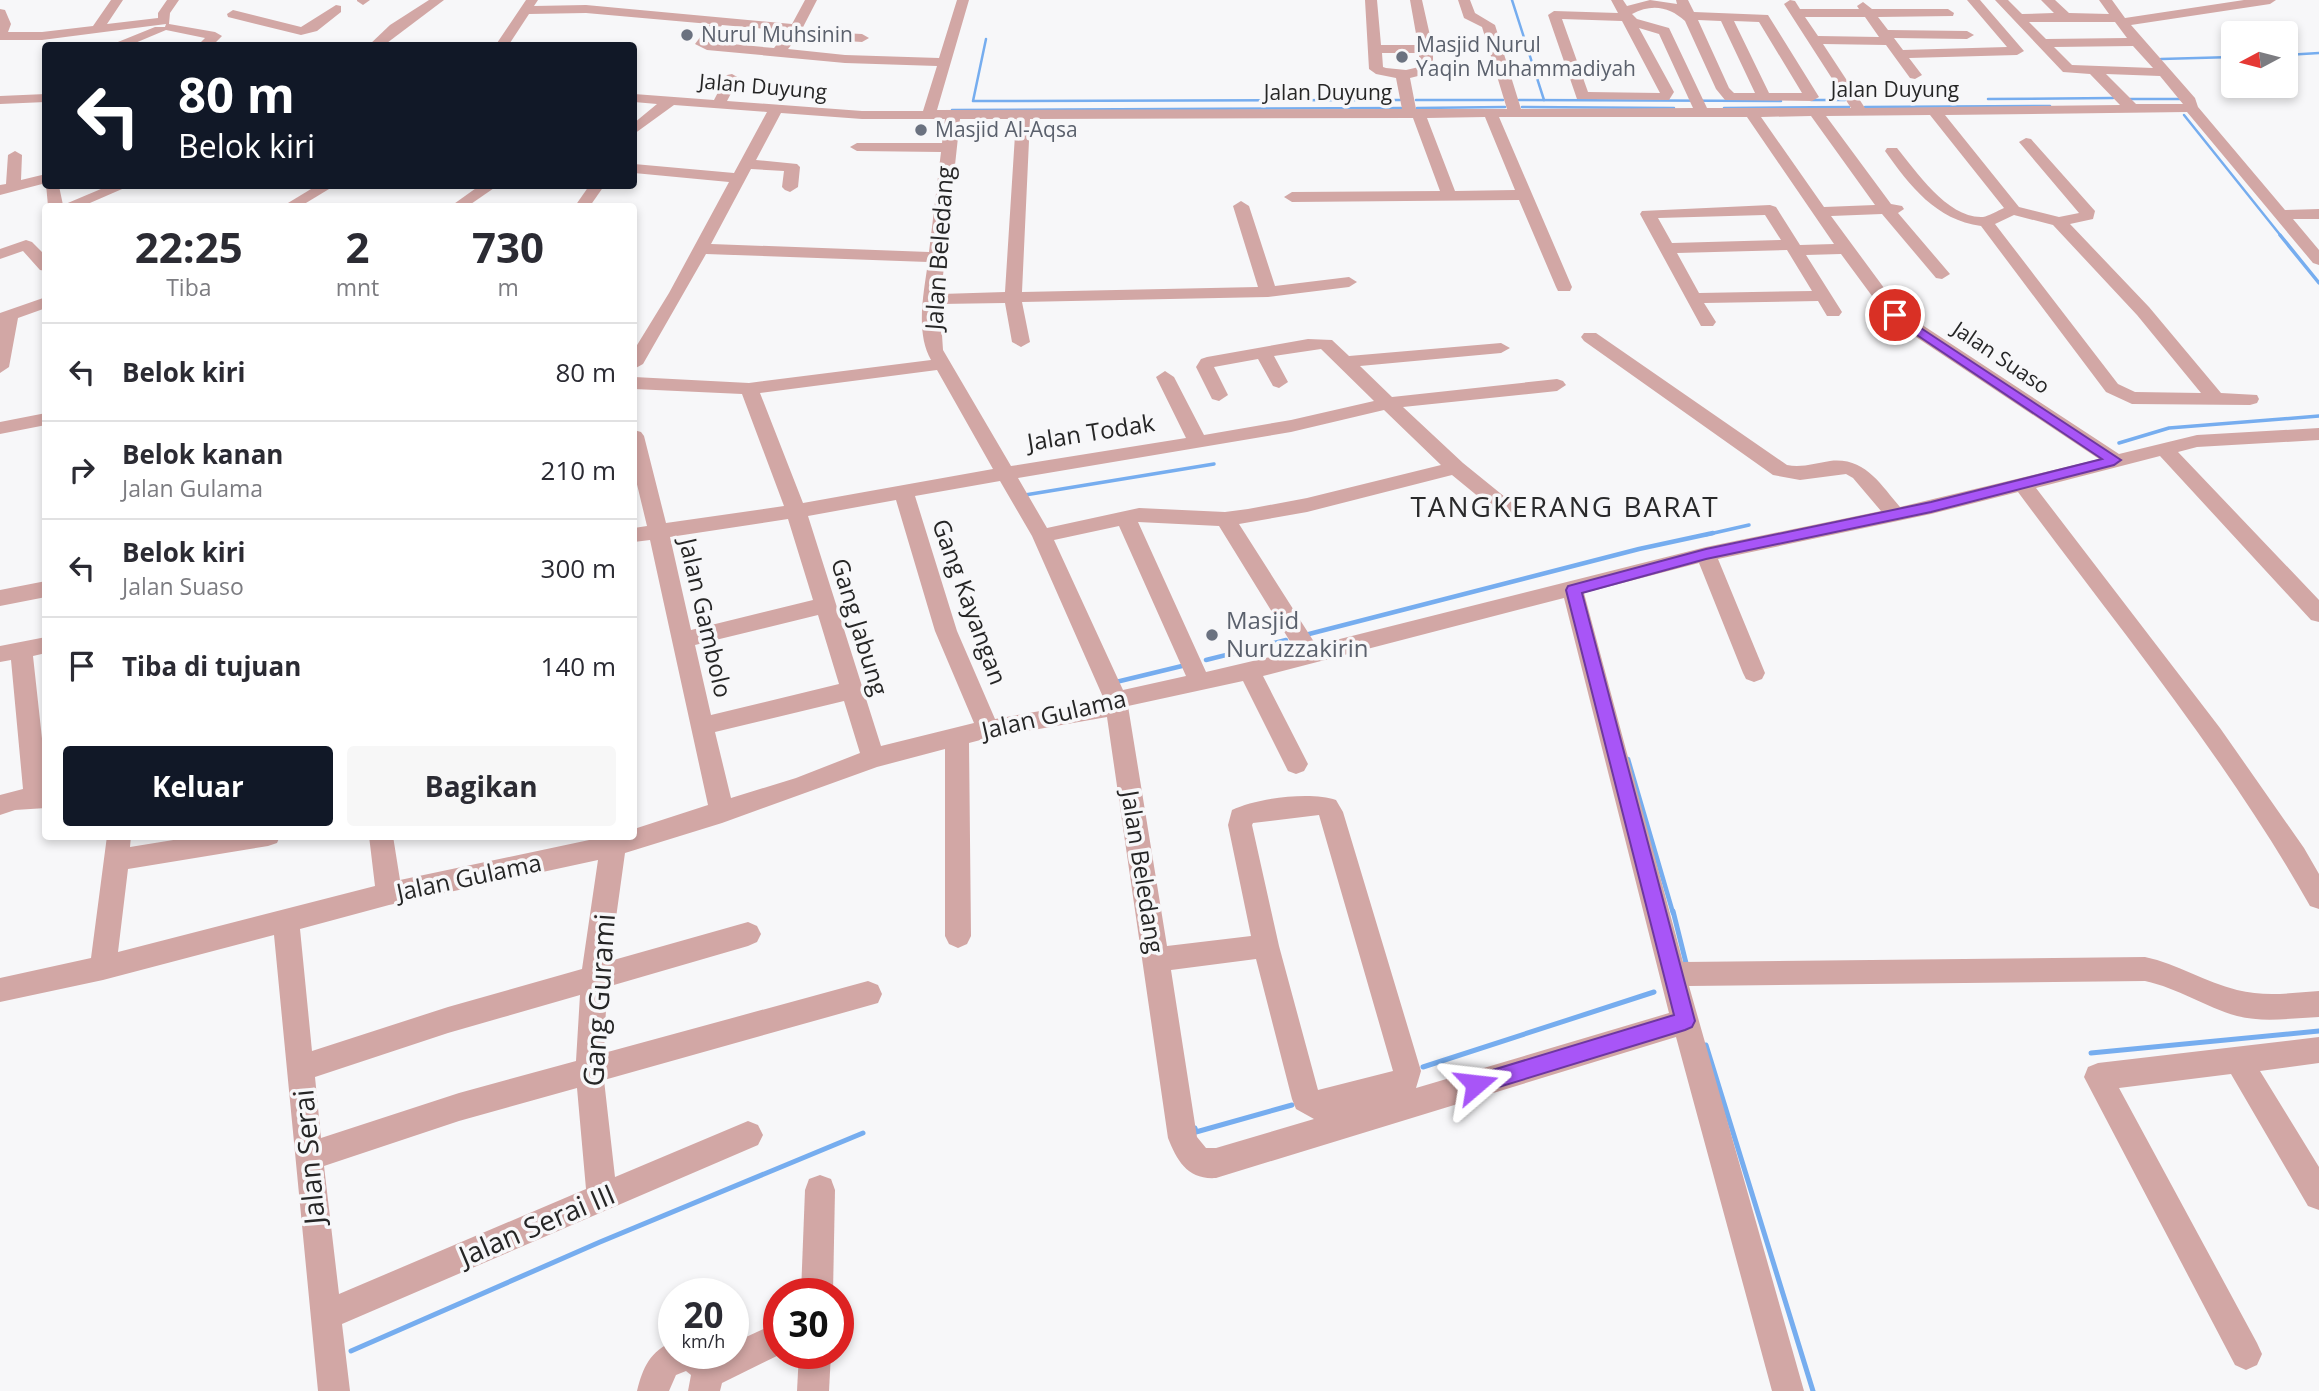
<!DOCTYPE html>
<html lang="id">
<head>
<meta charset="utf-8">
<style>
	body { margin:0; font-family:"Open Sans",sans-serif; background:#f7f7f7; color:#2b2b33; height:100vh; display:flex; flex-direction:column; font-size:26px; white-space:nowrap }
	* { box-sizing:border-box; margin:0 }
	p { font-size:23px; color:#7c7c81 }
	.icon { flex:none; width:38px; height:38px; fill:none; stroke:currentColor; stroke-width:2; stroke-linecap:round; stroke-linejoin:round }
	.map { position:relative; flex:1; overflow:hidden }
	.details { position:absolute; left:42px; top:203px; width:595px; height:637px; display:flex; flex-direction:column; background:#fff; border-radius:7px; box-shadow:0 4px 10px #0003 }
	.details>* { flex:none }
	.top-card { position:absolute; left:42px; top:42px; width:595px; height:147px; border-radius:7px; box-shadow:0 4px 10px #0003; background:#111827; color:#fff; overflow:hidden }
	.needle { width:46px; rotate:263deg }
	.buttons { position:absolute; left:2221px; top:21px; display:grid; gap:14px }
	.buttons a { display:grid; place-items:center; width:77px; height:77px; border-radius:7px; background:#fff; box-shadow:0 4px 10px #0003; font-size:35px }
	.speed { position:absolute; left:658px; top:1278px; display:flex; gap:14px; font-size:35px; font-weight:700; text-align:center }
	.speed>* { display:grid; place-content:center; width:91px; height:91px; border-radius:50%; background:#fff; box-shadow:0 4px 10px #0003; line-height:1 }
	.speed small { font-size:18px; font-weight:400 }
	.speed .limit { border:10px solid #d22; background:#fff; color:#111 }
	.pin { position:absolute; display:grid; place-items:center; width:60px; height:60px; color:#fff; margin:-30px; border:4px solid #fff; border-radius:50%; box-shadow:0 2px 7px #0007 }
	.me { position:absolute; width:77px; margin:-38px; rotate:73deg; stroke-linejoin:round; filter:drop-shadow(0 0 5px #0008) }
	.turn { display:flex; align-items:center; gap:24px; height:147px; padding:0 21px; font-size:32px }
	.turn .icon { width:91px; height:91px; stroke-width:2.5 }
	.turn b { display:block; font-size:49px; line-height:60px }
	.eta { display:flex; justify-content:space-evenly; align-items:center; height:119px; text-align:center }
	.eta b { font-size:42px; font-weight:700; line-height:49px }
	.cta { display:flex; gap:14px; margin-top:auto; padding:14px 21px }
	.cta a { flex:1; height:80px; border-radius:7px; background:#111827; color:#fff; font-size:28px; font-weight:700; line-height:80px; text-align:center }
	.cta a+a { background:#f7f7f7; color:#2b2b33 }
	ul { padding:0; list-style:none }
	li { display:flex; align-items:center; gap:21px; height:98px; padding:0 21px; border-top:2px solid #e1e1e2 }
	li div { flex:1 }
	li b { display:block; font-size:26px }
	li em { font-style:normal }
	.map>svg:first-child { display:block }
	.lines { fill:none; stroke-linecap:round; stroke-linejoin:round }
	.stream-far3 { stroke:#76adef; stroke-width:2.5 }
	.stream-far2 { stroke:#76adef; stroke-width:3.5 }
	.stream-far1 { stroke:#76adef; stroke-width:4.5 }
	.stream { stroke:#76adef; stroke-width:5 }
	.minor { fill:#d2a7a5; fill-rule:evenodd }
	.route { fill:#a855f7; stroke:#6d37a1; stroke-width:2 }
	.worship-dot { fill:#6b7280; stroke:#f7f7f9; stroke-width:2.5 }
	.labels { text-anchor:middle; stroke-width:7; stroke-linejoin:round; paint-order:stroke }
	.far-worship-label { font-size:21px; fill:#5b616d; stroke:#f7f7f9; text-anchor:start }
	.far-street-label { font-size:21px; fill:#262626; stroke:#f7f7f9 }
	.street-label { font-size:24px; fill:#262626; stroke:#f7f7f9 }
	.worship-label { font-size:24px; fill:#5b616d; stroke:#f7f7f9; text-anchor:start }
	.quarter-label { font-size:28px; letter-spacing:2px; fill:#2a2a2b; stroke:#f7f7f9 }
	.near-street-label { font-size:28px; fill:#262626; stroke:#f7f7f9 }
</style>
</head>
<body>
<div class="map">
<svg width="2319" height="1391" viewBox="0 0 2319 1391">
	<rect width="100%" height="100%" fill="#f7f7f9"/>
	<g class="lines">
		<g class="stream-far3">
			<path d="M1512,0l32,100"/>
			<path d="M986,39l-13,62 427,-1"/>
			<path d="M2286,55l33,-2"/>
			<path d="M2161,59l72,-2"/>
			<path d="M1988,99l125,-1"/>
			<path d="M2130,99h51"/>
			<path d="M1416,100h87"/>
			<path d="M1519,100l262,1"/>
			<path d="M1811,100h34"/>
			<path d="M1522,107l152,1"/>
			<path d="M1865,107l185,-1"/>
			<path d="M1417,108l88,-1"/>
			<path d="M1724,108l125,-1"/>
			<path d="M952,110l449,-2"/>
			<path d="M2184,115l97,121"/>
		</g>
		<g class="stream-far2">
			<path d="M2280,235l39,48"/>
			<path d="M2119,443l50,-15 150,-12"/>
			<path d="M1025,495l189,-31"/>
			<path d="M1705,535l44,-10"/>
		</g>
		<g class="stream-far1">
			<path d="M1309,634l330,-85 74,-16"/>
			<path d="M1206,660l80,-20"/>
			<path d="M1116,682l66,-16"/>
			<path d="M1628,759l45,154"/>
		</g>
		<g class="stream">
			<path d="M1673,911l13,52"/>
			<path d="M1706,1045l107,346"/>
			<path d="M2091,1053l228,-22"/>
			<path d="M1423,1067l231,-75"/>
			<path d="M1195,1128l1,4 96,-27"/>
			<path d="M351,1351l249,-109 263,-109"/>
		</g>
		<g class="minor">
			<path d="M111,0h12l-16,24 51,-6v-5l9,-13h12l-9,13 -1,11 46,8 7,4 -10,10h-15l8,-8 -39,-8 -38,16h-20l47,-19h10l1,-3 -124,16h-42v-31l5,1 6,14 -3,8h34l51,-6z"/>
			<path d="M370,0l-7,5 -6,-4v-1z"/>
			<path d="M429,0h15l-61,46h-15l22,-21z"/>
			<path d="M526,0h12l-4,6 52,-1 206,19 13,-24h12l-16,31 61,3 7,4 -7,4 -65,-4 -9,11 57,6 94,3 18,-58h12l-32,110 465,-1 -6,-31 -20,-4 -7,-5 -4,-69h12l4,45h37l-8,-45h12l11,49v20l-7,5 -16,4 6,31h91l-25,-82 -18,-9 -6,-18h12l5,13 20,12 26,84 172,-1 -34,-74 -20,-6 35,64 -5,8 -92,-1 -29,-84 6,-4 64,2 -7,-13h12l4,6 23,-6 27,4 -1,-4h12l6,12 74,3 51,82 -7,4 -87,-1 -9,-11 -31,-68c-15,-14 -33,-18 -53,-7l5,5 32,9 38,80h144l-67,-104 6,-4 5,1 5,8h59l-2,-3 6,-4 9,7h76l6,4 -1,3 -75,1 10,13 79,1 7,4 -7,4 -73,-1 9,12 104,-3 -40,-47h13l44,51 -7,4 -108,3 13,17 -7,4 -5,-1 -24,-33 -63,-1 42,64 255,-3 -30,-31 -27,-2 -68,-72h13l14,14 32,-1 -13,-13h14l14,13 40,1 -10,-14h13l13,18 119,-18h32l-6,4 -139,21 64,73 3,9 87,103 34,-1v10h-26l26,31v15l-6,-2 -126,-151 -242,3 74,92 40,10 20,-4 -60,-71 7,-4 5,1 64,72 -2,8 -23,5 79,83 72,86 36,2 2,4 -2,4 -7,2 -118,-1 -26,-12 -125,-166c-45,-6 -71,-40 -96,-75l2,-3h10c19,23 51,71 86,69 6,-1 14,-6 21,-9l-74,-93 -104,1 65,88 11,2 2,3 -6,4 52,61 -8,5 -6,-1 -54,-64 -51,2 70,95 218,143 78,-19 122,-7v12l-122,7 -19,5 141,148v22l-8,-2 -151,-164 -124,32 184,240 84,120 15,26v35l-9,-3c-83,-147 -192,-279 -292,-414l-87,22 -213,45 47,114 -3,6 -8,3 -8,-3 -3,-6 -44,-110 -115,30 99,369 462,-5c33,7 60,25 92,33 27,7 55,3 82,1v26c-27,1 -55,6 -82,-1 -32,-9 -59,-28 -92,-35l-456,5 115,405h-32l-96,-354 -460,141c-28,2 -39,-17 -48,-40l-61,-421 -119,21 -19,5 2,193 -4,8 -9,4 -9,-4 -4,-8v-187l-68,18 -155,56 -97,30 -15,108 138,-39 9,4 4,8 -4,8 -9,4 -141,41 -3,66 264,-72 10,4 4,9 -4,9 -274,77 11,97 133,-56 10,4 5,10 -5,10 -416,179 8,67h-32l-44,-456 -171,45 -103,22v-24l91,-20 16,-122h24l-1,11 68,-11h82l-3,7 -9,3 -140,23 -10,83 257,-66 -6,-50h24l7,44 208,-44h26v-7l74,-24 -58,-265 -16,2v-14l13,-2 -13,-54v-42l7,2 3,4 22,87 118,-17 -42,-112 -108,-5v-12l115,6 182,-23c-16,-28 -7,-68 -3,-98l-222,-8 -63,110 -9,5v-19l35,-57 60,-111 -95,-9v-9l100,9 33,-61 -93,-7 -40,29v-11l23,-19 -23,-2v-8l80,6 13,-25 5,-1 7,4 -12,23 135,10h61l14,-45 -92,-3 -138,-13 -12,-6 15,-20 -124,-11 -57,1 -21,32h-13zM1805,17h60l14,20 -61,-1zM1562,19l60,2 38,72 -72,-1zM1698,20l23,1 34,72h-21l-5,-5zM1734,21l25,1 43,71h-33zM2029,22h86l12,16 -81,1zM722,25l66,6 -14,17 -64,-6zM2133,46l20,22 -81,-3 -18,-18zM1382,53h37v14l-13,3 -20,-2 -3,-1zM2106,74l54,2 23,28h-47zM781,113l81,6h83l-3,24h-85l-7,4 7,4 84,1 -12,100 -218,-8 40,-75 33,2 -2,16 3,3 5,2 8,-5 2,-20 -3,-3 -41,-4zM1811,116l64,89 -51,2 -63,-90zM1485,117l30,73 -60,1 -28,-73zM1499,117h248l87,127 -34,1 -24,-38 -6,-2 -128,6 -2,3 61,112h12l3,-4 -12,-19 114,-2 9,15h12l3,-4 -36,-57 35,-1 48,65 210,140 -199,48c-20,-23 -35,-50 -70,-46 -14,2 -28,7 -43,4l-191,-132h-12l-3,4 3,4 189,134 27,5 46,-6 7,4 28,33 -175,36 -390,98 -77,-121 68,-12 145,-37 50,41h14l3,-5 -3,-5 -53,-43 -60,-56 154,-16 9,-6 -3,-4 -6,-2 -165,18 -32,-31 141,-13 9,-5 -9,-5 -152,13 -17,-16 -24,-1 -101,18 -6,2 -5,8 16,32 7,2 9,-6 -14,-28 44,-8 15,27 6,2 9,-6 -14,-26 47,-7 53,52 -83,19 -87,15 -30,-58 -9,-6 -9,6 30,61 -175,28 -68,-116 -3,-46 65,-1 7,39 9,5 9,-5 -8,-40 246,-5 81,-10 8,-5 -8,-5 -74,9 -26,-80 -8,-5 -8,5 25,81 -236,5 8,-173 383,-1 27,73 -148,1 -8,5 8,5 227,-2 37,87 2,4h12l2,-4zM960,119h56l-11,173 -64,2zM1765,215l16,25 -109,3 -14,-25zM2014,215l39,10 84,90 64,78 -66,-1 -17,-8 -123,-160zM1787,250l25,41 -113,2 -22,-40zM937,370l56,99 -190,34 -43,-110zM1384,410l57,55 -134,33 -59,11 -23,3 -86,-4 -92,20 -29,-50 273,-46zM1000,481l32,55 71,161 -6,4 -102,18 -38,-88 -42,-135zM896,500l39,131 39,92 -93,23 -73,-230zM788,519l25,81 -122,30 -21,-93zM1138,522l81,4 77,125 -90,21zM1119,526l67,150 -63,14 -69,-150zM1564,598l105,415 -253,75 5,-17 -78,-259 -7,-12c-25,-9 -80,-2 -104,10l-4,15 23,111 -84,10 -39,-240 115,-25 45,90 8,3 8,-3 4,-7 -45,-88zM818,615l21,69 -128,31 -16,-70zM844,701l16,52 -64,25 -65,20 -16,-66zM1319,815l74,256 -75,19 -39,-144 -27,-121 1,-2zM598,860l-16,109 -134,38 -136,44 -12,-122 89,-24zM1256,959l36,140 4,10 18,10 -98,29h-10l-9,-11 -26,-167zM580,995l-4,66 -117,32 -138,45 -6,-61 133,-44zM577,1088l9,101 -247,105 -15,-128 135,-45z"/>
			<path d="M336,5l5,1v6l-24,19 -16,4 -73,-18 -1,-3 6,-4 68,17z"/>
			<path d="M46,94v8l-46,2v-8z"/>
			<path d="M15,151l7,4 -1,25 25,-6v9l-46,12v-10l6,-1 2,-29z"/>
			<path d="M46,184l13,2 4,19 45,-19h21l-46,20h-35z"/>
			<path d="M316,186h18l-33,20h-18z"/>
			<path d="M479,186h18l-29,20h-17z"/>
			<path d="M589,186h15l-14,20h-15z"/>
			<path d="M26,240l6,2 14,14v15l-6,-1 -17,-19 -23,8v-10z"/>
			<path d="M46,297v11l-28,10 -9,49 -9,6v-60z"/>
			<path d="M46,413v12l-46,9v-12z"/>
			<path d="M46,581v16l-46,9v-16z"/>
			<path d="M46,637v16l-13,3 13,119v33l-31,2 -15,5v-20l23,-6 -12,-129 -11,2v-16z"/>
			<path d="M2319,1037v26l-59,8 59,96v43l-11,-4 -77,-132 -112,14 138,255 5,11 -5,11 -11,5 -11,-5 -151,-288 4,-10 10,-4z"/>
			<path d="M820,1175l11,4 4,11 -2,103h-32l4,-103 4,-11z"/>
			<path d="M779,1322v31h4l-61,30 -2,8h-32l3,-16 -5,-4 -10,4 -7,16h-32c6,-24 13,-40 37,-50v12h59v-10z"/>
			<path d="M799,1353h32l-2,38h-32z"/>
		</g>
	</g>
	<path class="route" d="M1895,311l226,149 -7,5 -183,47 -225,47 -124,34 113,428 -3,6 -7,3 -209,64 -7,-3 -2,-7 2,-7 7,-2 198,-60 -108,-425 2,-4 138,-37 225,-47 171,-43 -212,-142v-5z"/>
	<g class="worship-dot">
		<circle cx="687" cy="35" r="7"/>
		<circle cx="1402" cy="57" r="7"/>
		<circle cx="921" cy="130" r="7"/>
		<circle cx="1212" cy="635" r="7"/>
	</g>
	<g class="labels">
		<g class="far-worship-label">
			<text x="701" y="42">Nurul Muhsinin</text>
			<text x="1416" y="52">Masjid Nurul<tspan x="1416" dy="24">Yaqin Muhammadiyah</tspan></text>
			<text x="935" y="137">Masjid Al-Aqsa</text>
		</g>
		<g class="far-street-label">
			<text transform="translate(763 87) rotate(5)" y="7">Jalan Duyung</text>
			<text x="1895" y="97">Jalan Duyung</text>
			<text x="1328" y="100">Jalan Duyung</text>
			<text transform="translate(2001 358) rotate(34)" y="7">Jalan Suaso</text>
		</g>
		<g class="street-label">
			<text transform="translate(940 248) rotate(-86)" y="8">Jalan Beledang</text>
			<text transform="translate(1091 433) rotate(-9)" y="8">Jalan Todak</text>
			<text transform="translate(969 602) rotate(70)" y="8">Gang Kayangan</text>
			<text transform="translate(705 618) rotate(77)" y="8">Jalan Gambolo</text>
			<text transform="translate(859 627) rotate(73)" y="8">Gang Jabung</text>
			<text transform="translate(1054 715) rotate(-13)" y="8">Jalan Gulama</text>
			<text transform="translate(1142 872) rotate(81)" y="8">Jalan Beledang</text>
			<text transform="translate(469 878) rotate(-12)" y="8">Jalan Gulama</text>
		</g>
		<g class="worship-label">
			<text x="1226" y="629">Masjid<tspan x="1226" dy="28">Nuruzzakirin</tspan></text>
		</g>
		<g class="quarter-label">
			<text x="1565" y="517">TANGKERANG BARAT</text>
		</g>
		<g class="near-street-label">
			<text transform="translate(599 1000) rotate(-86)" y="10">Gang Gurami</text>
			<text transform="translate(309 1157) rotate(-95)" y="10">Jalan Serai</text>
			<text transform="translate(537 1225) rotate(-23)" y="10">Jalan Serai III</text>
		</g>
	</g>
</svg>
<div class="buttons">
<a><svg class="needle" viewBox="-14 -14 28 28"><path d="M0-13l5 13h-10z" fill="#e53935"/><path d="M0 13l5-13h-10z" fill="#7c7c81"/></svg></a>
</div>
<div class="speed"><div>20<small>km/h</small></div><div class="limit">30</div></div>
<div class="pin" style="left:1895px;top:315px;background:#d93025"><svg class="icon" aria-label="arrive" viewBox="0 0 24 24"><path d="M6 21V4h12l-3 4 3 4H6"/></svg></div>
<svg class="me" style="left:1476px;top:1084px" viewBox="-20 -20 40 40"><path d="M0-17L14 15 0 8-14 15z" fill="#a855f7" stroke="#fff" stroke-width="4"/></svg>
<div class="top-card">
<div class="turn"><svg class="icon" aria-label="left" viewBox="0 0 24 24"><path d="M17 20v-9H6M10 6l-5 5 5 5"/></svg><div><b>80 m</b>Belok kiri</div></div>
</div>
<section class="details">
<div class="eta">
<div><b>22:25</b><p>Tiba</p></div>
<div><b>2</b><p>mnt</p></div>
<div><b>730</b><p>m</p></div>
</div>
<ul>
<li><svg class="icon" aria-label="left" viewBox="0 0 24 24"><path d="M17 20v-9H6M10 6l-5 5 5 5"/></svg><div><b>Belok kiri</b></div><em>80 m</em></li>
<li><svg class="icon" aria-label="right" viewBox="0 0 24 24"><path d="M7 20v-9h11M14 6l5 5-5 5"/></svg><div><b>Belok kanan</b><p>Jalan Gulama</p></div><em>210 m</em></li>
<li><svg class="icon" aria-label="left" viewBox="0 0 24 24"><path d="M17 20v-9H6M10 6l-5 5 5 5"/></svg><div><b>Belok kiri</b><p>Jalan Suaso</p></div><em>300 m</em></li>
<li><svg class="icon" aria-label="arrive" viewBox="0 0 24 24"><path d="M6 21V4h12l-3 4 3 4H6"/></svg><div><b>Tiba di tujuan</b></div><em>140 m</em></li>
</ul>
<div class="cta"><a>Keluar</a><a>Bagikan</a></div>
</section>
</div>
</body>
</html>
